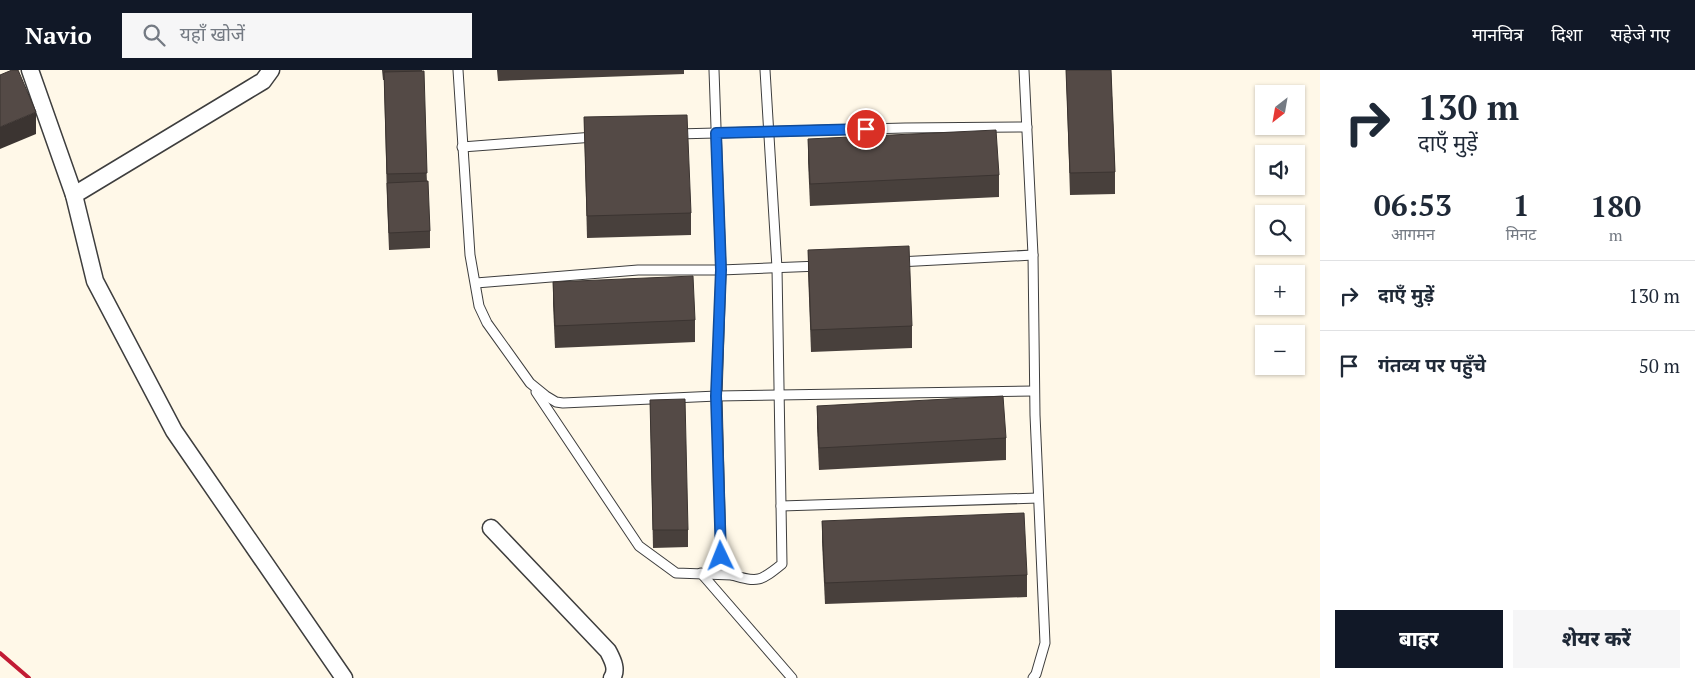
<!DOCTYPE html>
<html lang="hi">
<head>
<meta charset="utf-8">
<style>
	body { margin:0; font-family:"PT Serif","Noto Sans Devanagari",serif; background:#f6f6f7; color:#1f2937; height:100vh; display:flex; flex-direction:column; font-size:19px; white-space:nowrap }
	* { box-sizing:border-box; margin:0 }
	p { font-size:16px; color:#747a83 }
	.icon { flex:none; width:28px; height:28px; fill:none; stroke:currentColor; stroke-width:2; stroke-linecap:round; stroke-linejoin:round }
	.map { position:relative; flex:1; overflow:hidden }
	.side { display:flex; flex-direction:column; background:#fff; width:375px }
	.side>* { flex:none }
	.banner { background:#fff; color:#1f2937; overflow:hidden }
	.needle { width:32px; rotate:211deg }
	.controls { position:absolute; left:1255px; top:15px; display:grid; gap:10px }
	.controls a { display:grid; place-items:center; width:50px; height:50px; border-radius:0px; background:#fff; box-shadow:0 1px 4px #0004; font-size:25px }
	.pin { position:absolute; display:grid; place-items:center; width:42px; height:42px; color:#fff; margin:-21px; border:2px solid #fff; border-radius:50%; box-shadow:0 1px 5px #0007 }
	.me { position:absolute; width:55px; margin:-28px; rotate:358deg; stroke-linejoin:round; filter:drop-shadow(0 0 4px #0008) }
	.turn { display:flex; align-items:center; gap:18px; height:105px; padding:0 15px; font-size:22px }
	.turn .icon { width:65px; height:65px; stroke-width:2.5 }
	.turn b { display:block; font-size:35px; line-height:42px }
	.eta { display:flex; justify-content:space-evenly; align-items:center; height:85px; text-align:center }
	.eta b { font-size:30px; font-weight:800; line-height:35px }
	.button { display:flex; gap:10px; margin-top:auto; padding:10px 15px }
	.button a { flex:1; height:58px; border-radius:0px; background:#111827; color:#fff; font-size:20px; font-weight:800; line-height:58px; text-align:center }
	.button a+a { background:#f6f6f7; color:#1f2937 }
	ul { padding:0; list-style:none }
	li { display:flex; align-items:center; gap:15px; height:70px; padding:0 15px; border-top:1px solid #e0e1e3 }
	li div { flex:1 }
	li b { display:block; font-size:19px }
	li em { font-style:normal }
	header { display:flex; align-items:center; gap:30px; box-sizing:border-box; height:70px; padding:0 25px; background:#111827; color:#fff }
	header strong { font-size:24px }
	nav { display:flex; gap:28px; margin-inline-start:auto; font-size:18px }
	.search { width:350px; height:45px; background:#f6f6f7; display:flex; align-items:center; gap:12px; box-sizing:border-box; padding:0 18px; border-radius:0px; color:#747a83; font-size:19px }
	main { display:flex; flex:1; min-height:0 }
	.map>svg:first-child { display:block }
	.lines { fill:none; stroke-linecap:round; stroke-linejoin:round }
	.service-casing { stroke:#3e3e3e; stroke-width:11 }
	.minor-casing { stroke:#3e3e3e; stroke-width:19 }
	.service { stroke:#fff; stroke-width:9 }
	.minor { stroke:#fff; stroke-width:16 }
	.rail { stroke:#c21b34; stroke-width:4 }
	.wall { fill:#48403c }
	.shaded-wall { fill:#3b3431 }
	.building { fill:#544a46; stroke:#3b3431 }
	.route-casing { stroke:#114b97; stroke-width:12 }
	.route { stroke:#1a73e8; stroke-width:9 }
</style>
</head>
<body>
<header>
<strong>Navio</strong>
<div class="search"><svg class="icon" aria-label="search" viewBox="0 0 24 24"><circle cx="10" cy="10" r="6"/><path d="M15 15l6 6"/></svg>यहाँ खोजें</div>
<nav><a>मानचित्र</a><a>दिशा</a><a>सहेजे गए</a></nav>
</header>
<main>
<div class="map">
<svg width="1320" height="608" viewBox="0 0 1320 608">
	<rect width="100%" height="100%" fill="#fff8e8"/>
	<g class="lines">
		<defs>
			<g id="service">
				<path d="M458,0l12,185 9,51 8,17 43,60 16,13 10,6 7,1 154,-7 317,-5"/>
				<path d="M714,0l7,200 -4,126 4,160 11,19c26,8 29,6 50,-11l-5,-296 -12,-198"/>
				<path d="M1024,0l9,185 2,160 10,228 -9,31 -3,4"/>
				<path d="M677,64l228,-6 122,-1"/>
				<path d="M462,77l132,-10"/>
				<path d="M898,192l135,-7"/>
				<path d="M476,213l162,-13h83l99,-4"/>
				<path d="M536,322l103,154 37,27 56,2"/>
				<path d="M781,436l257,-8"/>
				<path d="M701,503l91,105"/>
			</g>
			<g id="minor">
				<path d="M30,0l44,125 21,86 79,150 170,247"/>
				<path d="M74,125l174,-105 15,-9 8,-11"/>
				<path d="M491,458l117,123c4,8 10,18 4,27"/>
			</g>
		</defs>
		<use href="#service" class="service-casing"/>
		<use href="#minor" class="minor-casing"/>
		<use href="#service" class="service"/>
		<use href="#minor" class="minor"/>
		<path class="rail" d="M0,583l29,25"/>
	</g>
	<g class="wall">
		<path d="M382,0h40l5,112 3,49v17l-41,2 -2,-50 -3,-120h-1z"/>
		<path d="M497,0h187v4l-186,7z"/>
		<path d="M1066,0h45l4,102v22l-45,1z"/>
		<path d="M584,47l107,96v22l-104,3z"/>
		<path d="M808,69l191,36v22l-189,9 -2,-45z"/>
		<path d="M808,180l104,76v22l-101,4 -3,-80z"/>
		<path d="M553,212l142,38v22l-140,6 -2,-44z"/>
		<path d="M650,330l38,130v17l-35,1z"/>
		<path d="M817,336l189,32v22l-187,10 -2,-42z"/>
		<path d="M822,451l205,54v22l-202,7 -3,-62z"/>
	</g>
	<path class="shaded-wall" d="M36,42v22l-36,15v-22z"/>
	<g class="building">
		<path d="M12,0h6l18,42 -36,15v-52z"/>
		<path d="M1066,0h45l4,102 -45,1z"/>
		<path d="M424,1l3,102 -40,1 -3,-102z"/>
		<path d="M687,45l4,98 -104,3 -3,-99z"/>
		<path d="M996,60l3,45 -189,9 -2,-45z"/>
		<path d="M428,111l2,50 -41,2 -2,-50z"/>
		<path d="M909,176l3,80 -101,4 -3,-80z"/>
		<path d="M693,206l2,44 -140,6 -2,-44z"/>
		<path d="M1003,326l3,42 -187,10 -2,-42z"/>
		<path d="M685,329l3,131h-35l-3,-130z"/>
		<path d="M1024,443l3,62 -202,8 -3,-62z"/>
	</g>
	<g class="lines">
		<defs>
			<path id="route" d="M721,486l-5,-160 5,-126 -5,-137 150,-4"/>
		</defs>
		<use href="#route" class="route-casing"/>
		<use href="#route" class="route"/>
	</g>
</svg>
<div class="controls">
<a><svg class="needle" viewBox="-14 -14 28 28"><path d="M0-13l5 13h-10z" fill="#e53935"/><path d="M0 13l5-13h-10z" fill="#747a83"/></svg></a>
<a><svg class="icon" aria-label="sound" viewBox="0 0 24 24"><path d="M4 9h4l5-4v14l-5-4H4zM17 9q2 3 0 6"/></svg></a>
<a><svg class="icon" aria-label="search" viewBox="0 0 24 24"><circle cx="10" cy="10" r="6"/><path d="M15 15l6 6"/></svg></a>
<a>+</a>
<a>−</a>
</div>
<div class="pin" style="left:866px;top:59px;background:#d93025"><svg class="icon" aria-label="arrive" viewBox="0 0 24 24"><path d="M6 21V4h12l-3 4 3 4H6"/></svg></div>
<svg class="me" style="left:721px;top:486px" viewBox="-20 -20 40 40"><path d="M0-17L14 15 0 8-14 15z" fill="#1a73e8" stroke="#fff" stroke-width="4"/></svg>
</div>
<section class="side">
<div class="banner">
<div class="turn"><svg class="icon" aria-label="right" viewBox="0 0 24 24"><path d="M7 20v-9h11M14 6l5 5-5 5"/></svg><div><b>130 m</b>दाएँ मुड़ें</div></div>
</div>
<div class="eta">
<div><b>06:53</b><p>आगमन</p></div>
<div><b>1</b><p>मिनट</p></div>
<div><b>180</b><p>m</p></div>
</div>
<ul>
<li><svg class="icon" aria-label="right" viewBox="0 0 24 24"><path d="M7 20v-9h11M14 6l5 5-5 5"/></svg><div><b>दाएँ मुड़ें</b></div><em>130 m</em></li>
<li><svg class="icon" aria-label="arrive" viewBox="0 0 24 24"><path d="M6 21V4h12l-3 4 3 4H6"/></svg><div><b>गंतव्य पर पहुँचे</b></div><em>50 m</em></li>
</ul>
<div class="button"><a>बाहर</a><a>शेयर करें</a></div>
</section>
</main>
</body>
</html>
